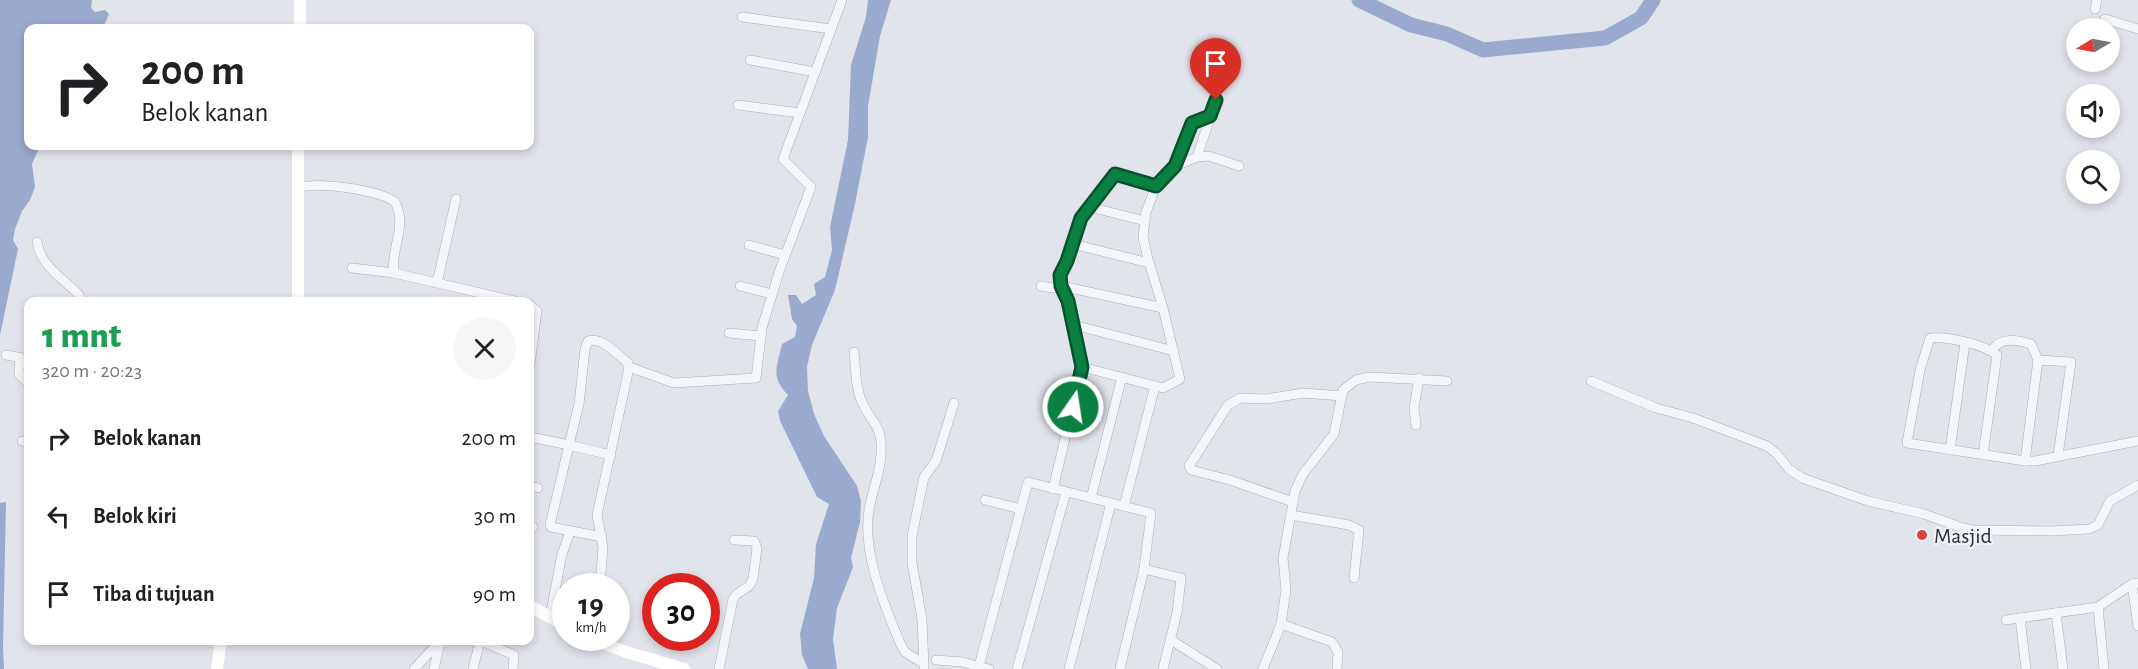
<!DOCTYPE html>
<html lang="id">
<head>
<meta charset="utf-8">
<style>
	body { margin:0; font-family:"Alegreya Sans",sans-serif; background:#f6f6f6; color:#202124; height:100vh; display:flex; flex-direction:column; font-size:22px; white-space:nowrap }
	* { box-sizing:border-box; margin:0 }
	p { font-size:20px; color:#757577 }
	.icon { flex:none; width:33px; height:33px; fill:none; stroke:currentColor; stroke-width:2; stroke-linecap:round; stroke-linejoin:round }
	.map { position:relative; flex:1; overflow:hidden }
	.panel { position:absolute; left:24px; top:297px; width:510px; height:348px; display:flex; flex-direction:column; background:#fff; border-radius:12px; box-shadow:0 3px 9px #0003 }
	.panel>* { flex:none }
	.hud { position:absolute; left:24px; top:24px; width:510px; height:126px; border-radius:12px; box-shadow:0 3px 9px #0003; background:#fff; color:#202124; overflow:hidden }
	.needle { width:39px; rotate:260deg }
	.tools { position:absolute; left:2066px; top:18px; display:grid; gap:12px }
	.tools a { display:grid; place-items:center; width:54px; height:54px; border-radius:50%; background:#fff; box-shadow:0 3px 9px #0003; font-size:30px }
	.speed { position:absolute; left:552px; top:573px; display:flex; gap:12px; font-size:30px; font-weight:700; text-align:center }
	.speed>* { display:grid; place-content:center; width:78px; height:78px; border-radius:50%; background:#fff; box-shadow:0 3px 9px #0003; line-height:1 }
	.speed small { font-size:15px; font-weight:400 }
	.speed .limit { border:9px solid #d22; background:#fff; color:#111 }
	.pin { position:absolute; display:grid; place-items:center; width:51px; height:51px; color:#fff; margin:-62px -26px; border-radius:50% 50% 50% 0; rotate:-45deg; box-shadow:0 0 6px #0007 }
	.pin .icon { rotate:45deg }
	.me { position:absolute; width:66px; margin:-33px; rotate:13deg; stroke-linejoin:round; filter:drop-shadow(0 0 4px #0008) }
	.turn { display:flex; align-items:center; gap:21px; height:126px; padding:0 18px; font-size:27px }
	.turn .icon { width:78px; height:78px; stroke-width:2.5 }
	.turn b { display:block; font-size:42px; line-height:51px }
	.round { display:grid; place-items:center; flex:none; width:63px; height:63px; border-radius:32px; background:#f6f6f6 }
	.summary { display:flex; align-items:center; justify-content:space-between; height:102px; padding:0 18px }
	h1 { font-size:36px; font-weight:800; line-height:45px; color:#1e9e55 }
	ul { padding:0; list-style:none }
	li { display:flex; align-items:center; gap:18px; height:78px; padding:0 18px }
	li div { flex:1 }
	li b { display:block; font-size:22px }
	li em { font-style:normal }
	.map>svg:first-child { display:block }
	.water { fill:#9aaace }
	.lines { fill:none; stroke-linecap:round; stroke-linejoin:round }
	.river { stroke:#9aaace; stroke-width:15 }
	.street-casing { stroke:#aaadb9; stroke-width:10 }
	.street { stroke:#f5f6f9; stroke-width:9 }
	.secondary { stroke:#fff; stroke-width:12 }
	.route-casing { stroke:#07532c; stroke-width:15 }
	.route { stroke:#0b8043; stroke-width:10 }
	.poi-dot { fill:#da413d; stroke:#f2f3f8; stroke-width:2 }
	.labels { text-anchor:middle; stroke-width:4.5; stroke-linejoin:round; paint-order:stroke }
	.poi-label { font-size:22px; fill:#282e45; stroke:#f2f3f8; text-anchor:start }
</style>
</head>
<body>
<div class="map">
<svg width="2138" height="669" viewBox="0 0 2138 669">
	<rect width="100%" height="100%" fill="#e2e4eb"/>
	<g class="water">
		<path d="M0,0h92l-1,8 4,4 10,-2 4,4 -6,14h-75v118h12l-8,18 3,23 -5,13 -8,11 -7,18 -2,11 5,9 -18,86z"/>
		<path d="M868,0h23l-11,36 -12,70v31l-13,67 -20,86 -23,55 -5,22 1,24 6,23 10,22 33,50 4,15 -1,21 -9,36 2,9 -16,41 -4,31 4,30h-29l-6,-14 -2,-21 14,-56 2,-34 13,-40 -12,-7 -37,-76 -2,-10 10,-16c-18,-19 -11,-28 -6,-51l13,-7 2,-11 -5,-7 -4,-24h8l6,9 14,-9 -2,-11 11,-7 7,-27 -2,-23 18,-87 3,-75 15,-48z"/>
		<path d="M6,502l-3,145 1,22h-4v-166z"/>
	</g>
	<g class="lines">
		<path class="river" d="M1359,0l52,25 36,9 36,16 122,-12 36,-20 12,-18"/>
		<defs>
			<g id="street">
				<path d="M2095,9l2,-9"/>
				<path d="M742,17l89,12"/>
				<path d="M2105,19l33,10"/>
				<path d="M750,60l65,12"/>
				<path d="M738,105l62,8"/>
				<path d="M1197,157l19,-57"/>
				<path d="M1175,166l17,-43 18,-7"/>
				<path d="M298,188c21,-7 80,2 97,14 13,25 -5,46 -1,71"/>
				<path d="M1090,207l55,14"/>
				<path d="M37,242c4,25 26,36 42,53l1,7"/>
				<path d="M1073,244l76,19"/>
				<path d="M749,245l36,10"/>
				<path d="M352,268l42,5 125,29"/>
				<path d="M437,283l19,-84"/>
				<path d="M740,286l32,8"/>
				<path d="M1041,286l11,2 9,-2 102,22"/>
				<path d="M530,305l7,6 -7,53"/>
				<path d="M1074,325l100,26"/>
				<path d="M729,333l32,3"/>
				<path d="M1992,351c8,-15 25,-11 39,-7l7,16 33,2 -13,94"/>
				<path d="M854,352c2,17 1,38 10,54 7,15 15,18 17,36 2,25 -8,45 -12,68 -7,43 15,94 31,133l5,9 19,12"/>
				<path d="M6,355l22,4"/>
				<path d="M20,358l-1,16 9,9"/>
				<path d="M2038,360l-13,101h10l103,-20"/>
				<path d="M629,367l45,16 82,-5 6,-50 17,-56 32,-85 -28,-28 59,-159"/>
				<path d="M1082,367l81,21 17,-9 -17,-71 -15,-49 -5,-22 3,-25 10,-26 19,-20 22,-9 12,-1 30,10"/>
				<path d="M1591,381l65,27 37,10 74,28 10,8 12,15 13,9 66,23 56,13 39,14 9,2 80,1 37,-2 9,-4 12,-24 28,-16"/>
				<path d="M1416,425l-2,-17 5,-30"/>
				<path d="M530,437l39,8 10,-41 6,-55 3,-8c14,-5 29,14 40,22v10l-31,142 6,32 -3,39"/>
				<path d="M22,441l6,2"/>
				<path d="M1950,450l15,-107"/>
				<path d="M1983,455l14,-100c-14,-11 -50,-19 -67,-17l-10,32 -13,73 118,18"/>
				<path d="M530,486l8,2"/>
				<path d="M1053,489l29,-122 -14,-66 -7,-15 -1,-11 7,-14 14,-43 34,-44 41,12"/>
				<path d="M1091,498l31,-121"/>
				<path d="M985,500l36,9"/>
				<path d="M1293,502l-63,-22 -39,-10 -2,-4 39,-61 12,-7 26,1 37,-6 39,3"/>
				<path d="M1124,506l31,-120"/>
				<path d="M1291,515l58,10 10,5 -5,48"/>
				<path d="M530,525l3,2"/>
				<path d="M602,537l-51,-10 -1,-2 19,-80 42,10"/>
				<path d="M1144,569l37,9 -4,35 -14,56"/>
				<path d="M2132,584l6,42"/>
				<path d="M2098,607l6,62"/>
				<path d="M2056,613l7,56"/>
				<path d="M550,617l12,-63 8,-22"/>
				<path d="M2020,618l6,51"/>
				<path d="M2006,620l92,-13 34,-23 6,-1"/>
				<path d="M1281,624l51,18 6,10 -1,17"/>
				<path d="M479,640l35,15 -1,14"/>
				<path d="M1171,640l46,29"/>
				<path d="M936,660l26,2 27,7"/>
				<path d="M979,666l49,-184 123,31 -7,56 -24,100"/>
				<path d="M924,667l-2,-48 -10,-56v-27l12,-59 12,-16 18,-58"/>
				<path d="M414,669l27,-29"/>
				<path d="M434,669l6,-27"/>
				<path d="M473,669l7,-28"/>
				<path d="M719,669l14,-70 4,-5 12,-8 4,-7 4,-31 -3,-7 -20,-1"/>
				<path d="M1017,669l49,-177"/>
				<path d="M1069,669l42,-166"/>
				<path d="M1263,669l18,-45 5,-34 -3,-32 12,-67 8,-17 31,-40 9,-44 13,-10 14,-3 77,4"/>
			</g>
		</defs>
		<use href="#street" class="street-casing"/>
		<use href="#street" class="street"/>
		<g class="secondary">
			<path d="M300,28v-28"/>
			<path d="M298,146v156"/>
			<path d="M530,606l36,20"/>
			<path d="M589,638l37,14 58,17"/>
			<path d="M217,669l4,-29"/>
		</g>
	</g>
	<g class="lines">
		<defs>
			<path id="route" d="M1073,407l9,-40 -14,-66 -7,-15 -1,-11 7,-14 14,-43 34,-44 41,12 19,-20 17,-43 18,-7 6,-16"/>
		</defs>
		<use href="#route" class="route-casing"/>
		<use href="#route" class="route"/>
	</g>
	<circle class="poi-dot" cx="1922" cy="535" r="6"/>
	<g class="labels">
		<g class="poi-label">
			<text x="1934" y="543">Masjid</text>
		</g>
	</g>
</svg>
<div class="tools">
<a><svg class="needle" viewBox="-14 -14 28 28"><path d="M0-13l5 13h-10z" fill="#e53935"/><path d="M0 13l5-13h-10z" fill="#757577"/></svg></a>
<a><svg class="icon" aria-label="sound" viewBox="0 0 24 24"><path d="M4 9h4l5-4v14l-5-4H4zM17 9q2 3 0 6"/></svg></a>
<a><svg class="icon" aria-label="search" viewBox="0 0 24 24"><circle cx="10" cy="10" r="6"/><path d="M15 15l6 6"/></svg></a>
</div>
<div class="speed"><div>19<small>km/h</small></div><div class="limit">30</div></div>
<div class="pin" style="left:1216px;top:100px;background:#d93025"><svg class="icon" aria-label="arrive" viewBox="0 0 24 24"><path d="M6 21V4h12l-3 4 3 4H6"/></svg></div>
<svg class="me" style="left:1073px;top:407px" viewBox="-20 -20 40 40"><circle r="17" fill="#0b8043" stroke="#fff" stroke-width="3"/><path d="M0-11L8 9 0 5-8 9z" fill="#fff"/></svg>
<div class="hud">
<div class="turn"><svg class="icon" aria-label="right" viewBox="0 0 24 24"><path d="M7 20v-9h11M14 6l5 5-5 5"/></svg><div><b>200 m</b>Belok kanan</div></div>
</div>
<section class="panel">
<div class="summary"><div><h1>1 mnt</h1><p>320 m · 20:23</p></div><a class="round"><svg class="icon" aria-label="close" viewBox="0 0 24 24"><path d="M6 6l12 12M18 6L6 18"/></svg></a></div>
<ul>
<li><svg class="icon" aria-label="right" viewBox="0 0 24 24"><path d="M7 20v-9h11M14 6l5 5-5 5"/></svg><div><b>Belok kanan</b></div><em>200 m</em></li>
<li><svg class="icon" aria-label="left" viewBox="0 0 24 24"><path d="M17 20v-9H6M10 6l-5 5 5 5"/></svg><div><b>Belok kiri</b></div><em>30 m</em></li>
<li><svg class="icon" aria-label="arrive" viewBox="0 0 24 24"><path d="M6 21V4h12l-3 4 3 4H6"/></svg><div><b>Tiba di tujuan</b></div><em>90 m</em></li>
</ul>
</section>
</div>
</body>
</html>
